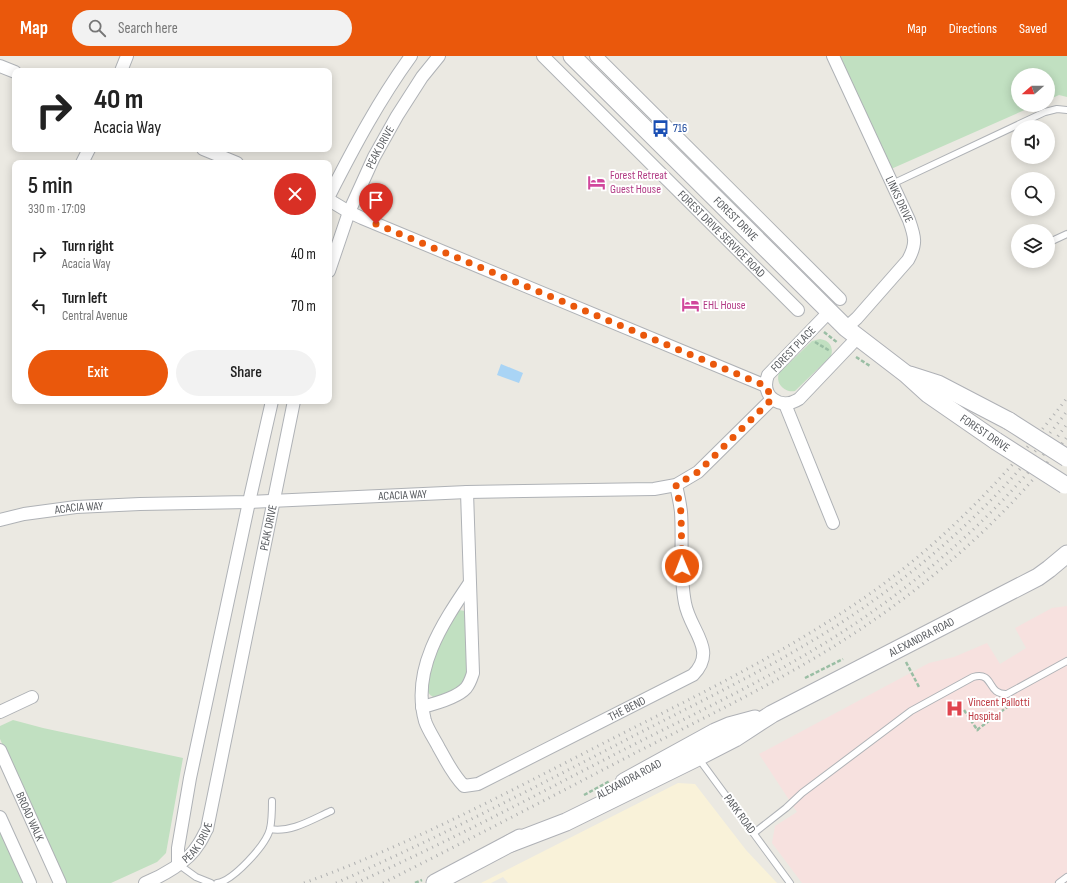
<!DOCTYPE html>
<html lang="en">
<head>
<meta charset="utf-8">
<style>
	body { margin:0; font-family:"Sofia Sans Condensed",sans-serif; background:#f2f2f2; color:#222; height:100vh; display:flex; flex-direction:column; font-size:15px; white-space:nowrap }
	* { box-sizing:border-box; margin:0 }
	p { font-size:13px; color:#767676 }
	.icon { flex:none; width:22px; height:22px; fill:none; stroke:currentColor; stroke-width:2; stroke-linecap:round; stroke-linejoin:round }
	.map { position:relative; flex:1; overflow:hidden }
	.sheet { position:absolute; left:12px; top:104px; width:320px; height:244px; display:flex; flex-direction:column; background:#fff; border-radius:8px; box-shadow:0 2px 10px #0003 }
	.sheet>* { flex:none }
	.top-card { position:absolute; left:12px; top:12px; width:320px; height:84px; border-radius:8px; box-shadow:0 2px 10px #0003; background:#fff; color:#222; overflow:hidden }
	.needle { width:26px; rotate:250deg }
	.controls { position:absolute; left:1011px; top:12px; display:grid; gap:8px }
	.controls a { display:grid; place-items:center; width:44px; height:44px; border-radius:50%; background:#fff; box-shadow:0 2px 10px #0003; font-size:20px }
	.pin { position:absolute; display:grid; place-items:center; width:34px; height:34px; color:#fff; margin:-41px -17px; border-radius:50% 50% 50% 0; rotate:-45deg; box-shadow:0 0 4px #0007 }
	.pin .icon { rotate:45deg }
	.me { position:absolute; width:44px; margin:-22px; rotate:359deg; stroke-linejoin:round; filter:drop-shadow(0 0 3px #0008) }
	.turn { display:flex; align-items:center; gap:14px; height:84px; padding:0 16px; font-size:18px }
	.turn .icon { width:52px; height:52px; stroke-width:2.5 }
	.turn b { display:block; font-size:28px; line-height:34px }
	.round { display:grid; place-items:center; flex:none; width:42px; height:42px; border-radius:21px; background:#f2f2f2 }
	.summary { display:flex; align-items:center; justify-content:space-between; height:68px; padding:0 16px }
	h1 { font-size:24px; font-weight:600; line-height:30px }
	.button { display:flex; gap:8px; margin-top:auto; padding:8px 16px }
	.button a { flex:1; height:46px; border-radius:24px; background:#ea580c; color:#fff; font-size:16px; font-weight:600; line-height:46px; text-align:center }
	.button a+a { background:#f2f2f2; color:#222 }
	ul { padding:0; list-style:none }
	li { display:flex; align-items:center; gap:12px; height:52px; padding:0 16px }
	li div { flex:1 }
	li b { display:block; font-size:15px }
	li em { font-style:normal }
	header { display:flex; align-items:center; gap:24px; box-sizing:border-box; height:56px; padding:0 20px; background:#ea580c; color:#fff }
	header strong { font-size:19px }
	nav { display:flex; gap:22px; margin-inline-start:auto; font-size:14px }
	.search { width:280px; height:36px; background:#f2f2f2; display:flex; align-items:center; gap:10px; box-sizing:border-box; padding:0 14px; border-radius:22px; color:#767676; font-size:15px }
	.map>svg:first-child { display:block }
	.commercial { fill:#f9f2d9 }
	.medical { fill:#f7e1df }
	.green { fill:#c1e0c1 }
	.water { fill:#a9d4f5 }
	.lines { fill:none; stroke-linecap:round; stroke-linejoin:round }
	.lane-casing { stroke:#afb2b6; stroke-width:8 }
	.street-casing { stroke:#afb2b6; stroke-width:14 }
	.secondary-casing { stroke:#afb1b6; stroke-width:19 }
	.path { stroke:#9abea4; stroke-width:2.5; stroke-dasharray:4 2; stroke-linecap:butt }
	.lane { stroke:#fff; stroke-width:6 }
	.street { stroke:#fff; stroke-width:12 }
	.secondary { stroke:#fff; stroke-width:17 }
	.rail { stroke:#b0b1b1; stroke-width:3; stroke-dasharray:1 5; stroke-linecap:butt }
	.secondary-bridge-casing { stroke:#afb1b6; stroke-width:19; stroke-linecap:butt }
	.secondary-bridge { stroke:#fff; stroke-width:17 }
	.route { stroke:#ea580c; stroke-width:7; stroke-dasharray:0 12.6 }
	.labels { text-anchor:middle; stroke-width:4; stroke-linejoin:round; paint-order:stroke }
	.transit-label { font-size:12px; fill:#164399; stroke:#fff; text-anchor:start }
	.street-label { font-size:12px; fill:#5a5d61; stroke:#fff }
	.hotel-label { font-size:12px; fill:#b23c85; stroke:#fff; text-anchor:start }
	.health-label { font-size:12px; fill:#be3a42; stroke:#fff; text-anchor:start }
</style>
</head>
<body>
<header>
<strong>Map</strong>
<div class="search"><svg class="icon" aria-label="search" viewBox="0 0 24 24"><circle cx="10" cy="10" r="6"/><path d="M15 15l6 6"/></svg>Search here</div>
<nav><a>Map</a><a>Directions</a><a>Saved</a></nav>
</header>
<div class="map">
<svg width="1067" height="827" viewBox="0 0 1067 827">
	<rect width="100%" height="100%" fill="#ebe9e2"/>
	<path class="commercial" d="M678,727l17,1 51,66 31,33h-269l-5,-6 -12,6h-10z"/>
	<path class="medical" d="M1067,550v277h-265l-30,-40 3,-17 22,-14 -38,-58 170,-91 25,-6 33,-14 13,21 26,-16 -11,-20 37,-20z"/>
	<g class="green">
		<path d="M839,0h228v41l-8,-2 -11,5v-25h-30v30h18l-145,64z"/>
		<path d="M820,283c9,1 14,8 11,17l-36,35c-10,2 -20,-7 -16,-18l33,-32z"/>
		<path d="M459,554l6,1 4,63 -4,10 -28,14c-6,-1 -8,-4 -10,-8l7,-37z"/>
		<path d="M13,664l30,8 140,30 -17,95 -9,9 -46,21h-45l-66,-144v-13z"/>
		<path d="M0,775l23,52h-23z"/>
	</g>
	<path class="water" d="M501,308l22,9 -4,10 -22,-8z"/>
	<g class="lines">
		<defs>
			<g id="lane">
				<path d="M892,128l153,-72 12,-3 10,1"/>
				<path d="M1054,184l13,-6"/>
				<path d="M699,703l91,124"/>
				<path d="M270,773c21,4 43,-10 61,-18"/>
				<path d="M754,777l32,-25 16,-15 109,-82 62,-34c22,-6 13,18 34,17l60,-33"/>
				<path d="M178,808l18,13 15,6"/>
				<path d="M217,827c16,-2 49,-38 53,-54 2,-9 2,-19 2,-28"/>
				<path d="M1059,827l8,-6"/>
			</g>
			<g id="street">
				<path id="s1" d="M543,0l255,254"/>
				<path d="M596,0l244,243"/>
				<path id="s2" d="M833,0l76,164c6,17 8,24 -1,40l-51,58 -11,10"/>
				<path d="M0,10l15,6"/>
				<path d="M121,15l6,-15"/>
				<path d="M203,93l34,14"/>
				<path d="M82,107l7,-14"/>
				<path d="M329,140c25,-49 50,-96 82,-140"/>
				<path d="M329,144l20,12 13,6 404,168"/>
				<path id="s3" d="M329,215l20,-59 25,-55 23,-41 25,-39 17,-21"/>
				<path d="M829,256l-61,63c-8,21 12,36 31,24l59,-62"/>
				<path d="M785,348l48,119"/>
				<path id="s4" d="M0,464l24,-6 52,-7 64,-3 109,-2 218,-10 187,-3 22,-4 22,-13 74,-73"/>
				<path id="s5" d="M469,528c-27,40 -58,86 -44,137 3,9 10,19 14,27 8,14 14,27 25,38l14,-2 215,-109c25,-25 -3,-44 -8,-72 -6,-30 -2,-61 -4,-91 -1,-9 -3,-18 -5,-27"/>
				<path d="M422,651c12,-3 36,-10 44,-19 4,-5 5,-9 7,-15l-6,-181"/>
				<path d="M0,656l32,-15"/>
				<path id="s6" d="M0,694l60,133"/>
				<path d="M0,761l30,66"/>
				<path d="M178,808v-16l12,-70 59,-276 23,-101"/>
				<path id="s7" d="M145,827c17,-7 43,-21 53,-38 4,-5 6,-11 9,-16l87,-428"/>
			</g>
			<g id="secondary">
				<path id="s8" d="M572,0l274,272 60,46 22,20 68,47"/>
				<path d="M910,319l28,9 71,37"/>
				<path d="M624,726l91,-50 14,-6 26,-7"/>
				<path id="s9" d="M511,787l55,-21 132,-65 37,-19 37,-24 266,-137 11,-8 18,-15"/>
				<path d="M435,827l85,-45"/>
			</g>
		</defs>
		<use href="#lane" class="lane-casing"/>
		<use href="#street" class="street-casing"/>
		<use href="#secondary" class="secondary-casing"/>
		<g class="path">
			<path d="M824,276l14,11"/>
			<path d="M815,286l15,9"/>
			<path d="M856,301l14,9"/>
			<path d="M906,606l13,25"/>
			<path d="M805,622l38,-19"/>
			<path d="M964,654l14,21"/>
			<path d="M977,674l38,-29"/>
			<path d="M584,739l26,-14"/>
			<path d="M415,827l7,-3"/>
		</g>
		<use href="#lane" class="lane"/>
		<use href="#street" class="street"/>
		<use href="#secondary" class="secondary"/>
		<g class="rail">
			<path d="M304,827c102,-37 195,-86 292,-136 103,-53 210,-103 302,-174 65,-51 119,-110 169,-175"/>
			<path d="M336,827c97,-43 192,-92 286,-141 65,-34 132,-66 195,-104 83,-51 158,-114 220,-189 10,-13 21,-25 30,-38"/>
			<path d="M356,827c92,-41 180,-88 269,-134 73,-37 147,-72 216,-116 86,-56 165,-126 226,-209"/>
			<path d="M383,827c85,-43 170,-87 254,-131 63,-32 126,-63 186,-99 91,-55 181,-130 244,-216"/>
		</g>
		<defs>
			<g id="secondary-bridge">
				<path d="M1009,365l58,37"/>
				<path d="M996,385l69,44"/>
			</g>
		</defs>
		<use href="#secondary-bridge" class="secondary-bridge-casing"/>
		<use href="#secondary-bridge" class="secondary-bridge"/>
	</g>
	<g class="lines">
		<path class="route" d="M376,168l390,162 6,13 -74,73 -22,13 5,27 1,54"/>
	</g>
	<defs>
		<symbol id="bus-bare" viewBox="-9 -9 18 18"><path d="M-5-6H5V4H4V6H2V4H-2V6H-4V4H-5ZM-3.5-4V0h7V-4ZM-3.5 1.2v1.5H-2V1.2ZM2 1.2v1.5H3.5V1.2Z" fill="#1a4fb4" stroke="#fff" stroke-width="2.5" paint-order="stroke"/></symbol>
		<symbol id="hotel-bare" viewBox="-9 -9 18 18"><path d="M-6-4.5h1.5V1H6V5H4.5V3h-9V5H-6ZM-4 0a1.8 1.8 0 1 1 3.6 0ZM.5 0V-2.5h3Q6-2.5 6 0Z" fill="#d1479c" stroke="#fff" stroke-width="2.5" paint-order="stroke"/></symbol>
		<symbol id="hospital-bare" viewBox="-9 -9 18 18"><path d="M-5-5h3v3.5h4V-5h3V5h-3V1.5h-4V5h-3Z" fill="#e0444e" stroke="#fff" stroke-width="2.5" paint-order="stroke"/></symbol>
	</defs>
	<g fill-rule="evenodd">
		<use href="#bus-bare" x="648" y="60" width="25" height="25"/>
		<use href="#hotel-bare" x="584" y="114" width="25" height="25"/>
		<use href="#hotel-bare" x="678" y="236" width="25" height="25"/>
		<use href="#hospital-bare" x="942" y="640" width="25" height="25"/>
	</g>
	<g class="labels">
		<g class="transit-label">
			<text x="673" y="76">716</text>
		</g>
		<g class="street-label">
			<text dy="4" stroke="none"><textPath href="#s3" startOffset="134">PEAK DRIVE</textPath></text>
			<text dy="4" stroke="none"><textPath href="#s2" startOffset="158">LINKS DRIVE</textPath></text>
			<text dy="4" stroke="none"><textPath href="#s8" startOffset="231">FOREST DRIVE</textPath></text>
			<text dy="4" stroke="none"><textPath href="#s1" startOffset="252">FOREST DRIVE SERVICE ROAD</textPath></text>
			<text transform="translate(793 293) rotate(-46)" y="4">FOREST PLACE</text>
			<text transform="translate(985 377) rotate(34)" y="4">FOREST DRIVE</text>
			<text dy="4" stroke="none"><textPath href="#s4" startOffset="404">ACACIA WAY</textPath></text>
			<text dy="4" stroke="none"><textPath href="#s4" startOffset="80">ACACIA WAY</textPath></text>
			<text dy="4" stroke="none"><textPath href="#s7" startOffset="392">PEAK DRIVE</textPath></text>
			<text dy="4" stroke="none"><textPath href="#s9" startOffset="460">ALEXANDRA ROAD</textPath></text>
			<text dy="4" stroke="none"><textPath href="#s5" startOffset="406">THE BEND</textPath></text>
			<text transform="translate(629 723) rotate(-28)" y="4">ALEXANDRA ROAD</text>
			<text transform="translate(740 758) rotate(54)" y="4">PARK ROAD</text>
			<text dy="4" stroke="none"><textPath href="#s6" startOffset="73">BROAD WALK</textPath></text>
			<text dy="4" stroke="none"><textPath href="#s7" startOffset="68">PEAK DRIVE</textPath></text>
		</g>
		<g class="hotel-label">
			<text x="610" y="123">Forest Retreat<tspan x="610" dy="14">Guest House</tspan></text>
			<text x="703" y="253">EHL House</text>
		</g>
		<g class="health-label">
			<text x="968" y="650">Vincent Pallotti<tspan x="968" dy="14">Hospital</tspan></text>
		</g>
	</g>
</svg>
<div class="controls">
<a><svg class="needle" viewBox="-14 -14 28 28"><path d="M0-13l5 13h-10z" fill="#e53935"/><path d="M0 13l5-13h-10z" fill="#767676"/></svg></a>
<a><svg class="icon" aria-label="sound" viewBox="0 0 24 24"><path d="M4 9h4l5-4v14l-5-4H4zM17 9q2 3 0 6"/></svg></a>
<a><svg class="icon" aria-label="search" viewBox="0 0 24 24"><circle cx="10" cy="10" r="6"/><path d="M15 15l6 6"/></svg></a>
<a><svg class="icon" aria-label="layers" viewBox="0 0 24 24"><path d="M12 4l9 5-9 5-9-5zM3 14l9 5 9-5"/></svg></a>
</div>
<div class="pin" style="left:376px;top:168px;background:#d93025"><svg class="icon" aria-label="arrive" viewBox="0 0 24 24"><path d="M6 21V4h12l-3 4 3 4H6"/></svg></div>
<svg class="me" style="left:682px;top:510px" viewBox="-20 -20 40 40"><circle r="17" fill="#ea580c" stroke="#fff" stroke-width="3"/><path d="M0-11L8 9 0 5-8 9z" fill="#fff"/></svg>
<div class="top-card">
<div class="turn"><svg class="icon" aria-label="right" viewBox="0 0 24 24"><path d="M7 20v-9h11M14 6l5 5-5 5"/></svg><div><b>40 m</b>Acacia Way</div></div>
</div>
<section class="sheet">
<div class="summary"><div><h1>5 min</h1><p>330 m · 17:09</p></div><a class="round" style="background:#d93025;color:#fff"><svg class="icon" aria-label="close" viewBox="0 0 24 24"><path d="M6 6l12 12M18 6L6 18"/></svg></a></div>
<ul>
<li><svg class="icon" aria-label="right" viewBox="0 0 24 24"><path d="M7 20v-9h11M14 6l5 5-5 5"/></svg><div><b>Turn right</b><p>Acacia Way</p></div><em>40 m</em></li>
<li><svg class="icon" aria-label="left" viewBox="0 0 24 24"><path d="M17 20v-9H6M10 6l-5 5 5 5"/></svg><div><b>Turn left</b><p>Central Avenue</p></div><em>70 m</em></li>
</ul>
<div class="button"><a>Exit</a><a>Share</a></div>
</section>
</div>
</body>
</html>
